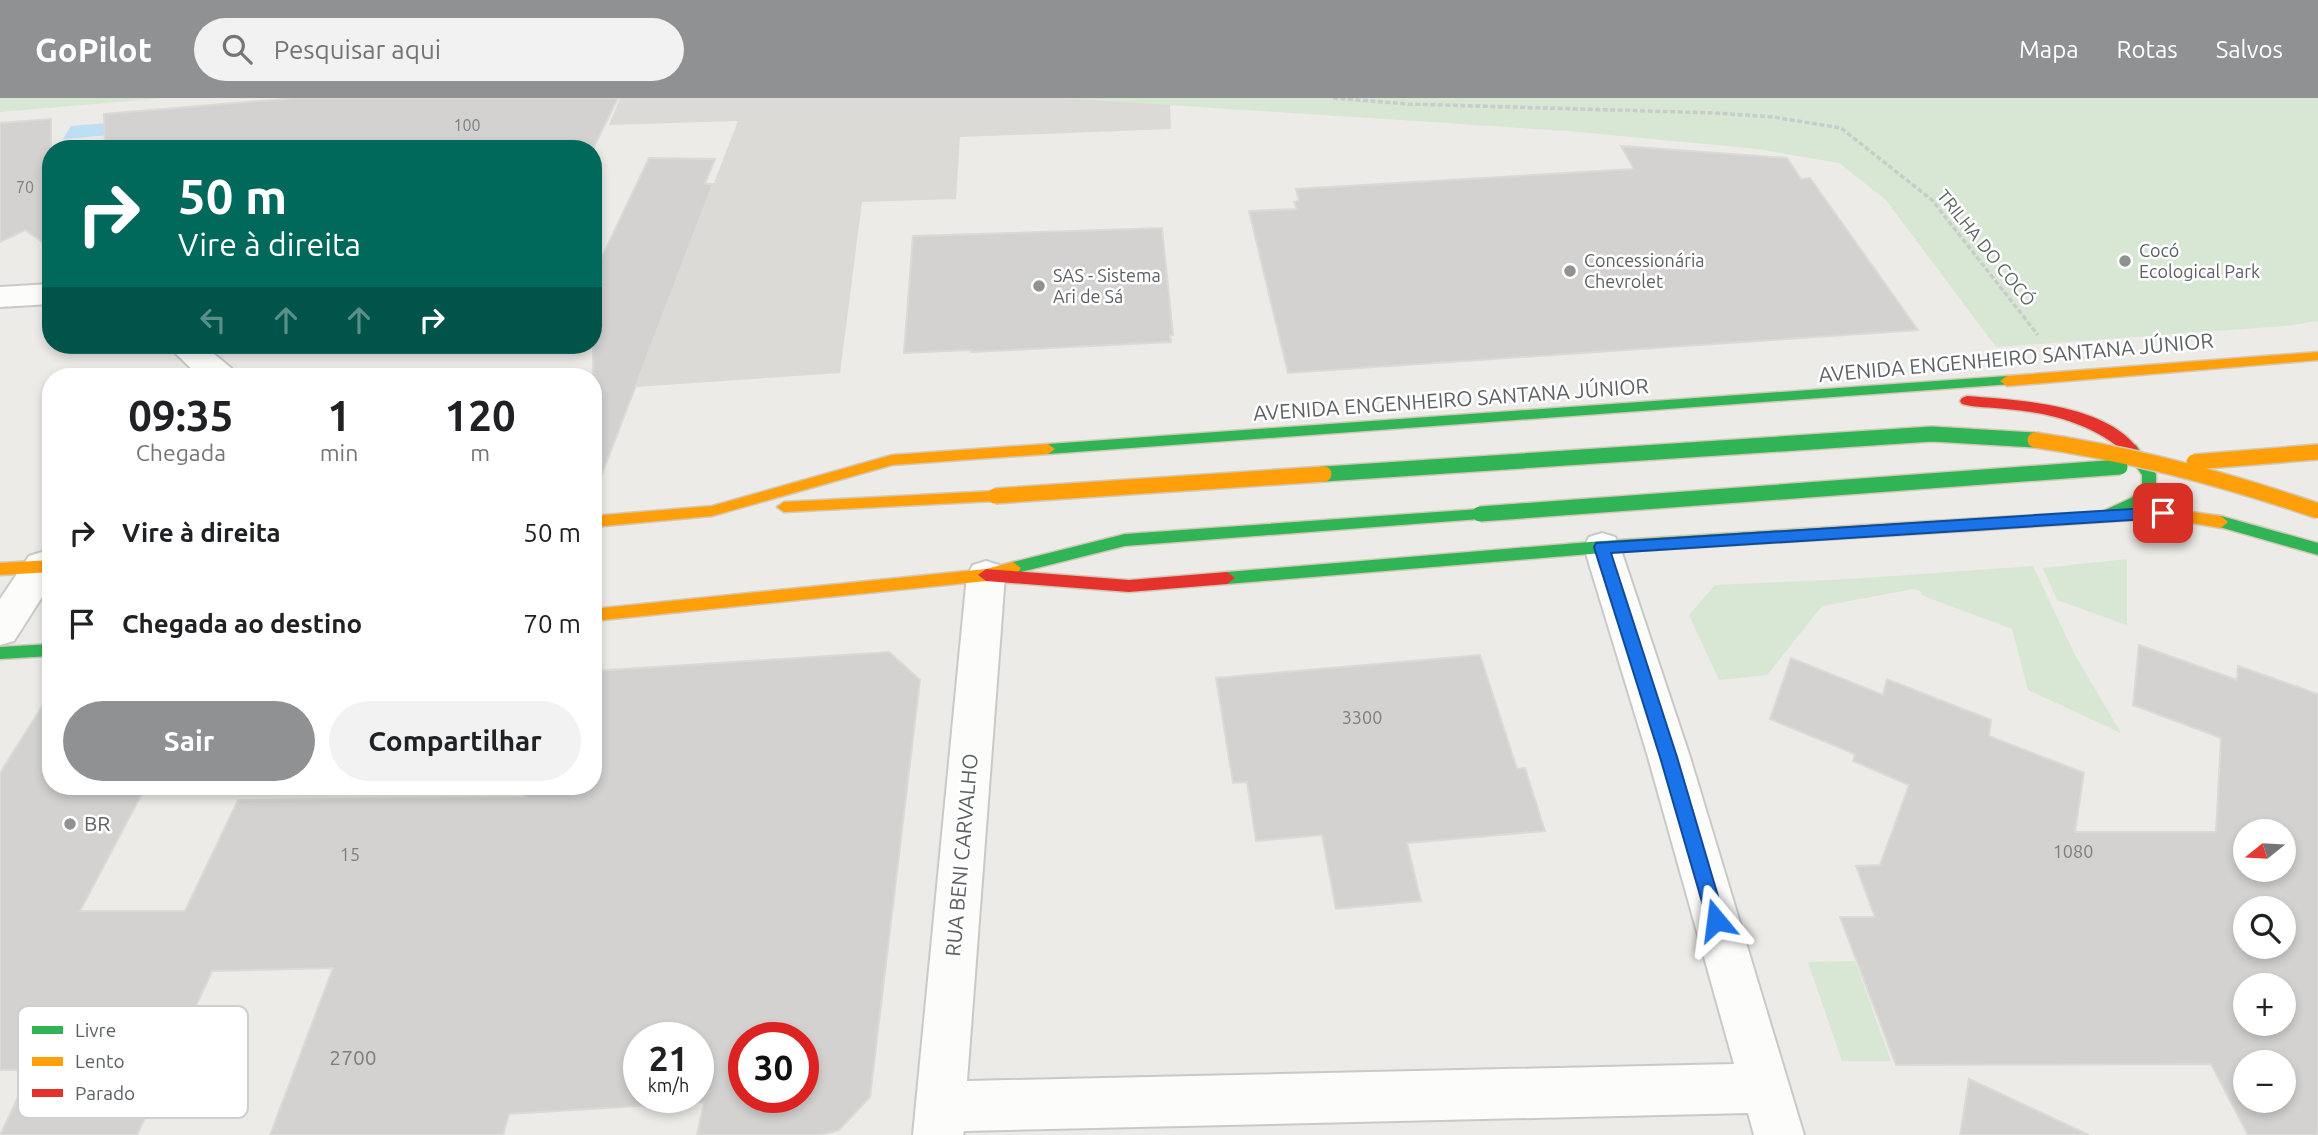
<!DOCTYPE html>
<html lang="pt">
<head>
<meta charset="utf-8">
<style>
	body { margin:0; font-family:Ubuntu,sans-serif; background:#f2f2f2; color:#202124; height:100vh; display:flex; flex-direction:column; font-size:26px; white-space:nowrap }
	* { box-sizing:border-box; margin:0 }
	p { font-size:23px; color:#757577 }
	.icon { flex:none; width:38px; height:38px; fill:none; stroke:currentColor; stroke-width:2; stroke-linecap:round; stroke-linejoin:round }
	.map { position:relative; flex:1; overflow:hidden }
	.panel { position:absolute; left:42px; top:270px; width:560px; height:427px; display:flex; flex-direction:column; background:#fff; border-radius:28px; box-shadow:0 4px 10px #0003 }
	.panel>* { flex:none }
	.guide { position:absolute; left:42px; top:42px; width:560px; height:214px; border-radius:28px; box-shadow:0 4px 10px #0003; background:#00695c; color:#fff; overflow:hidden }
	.needle { width:46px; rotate:252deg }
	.buttons { position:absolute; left:2233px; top:721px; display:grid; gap:14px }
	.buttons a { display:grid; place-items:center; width:63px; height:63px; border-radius:50%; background:#fff; box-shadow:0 4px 10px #0003; font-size:35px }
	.speed { position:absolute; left:623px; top:924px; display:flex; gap:14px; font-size:35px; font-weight:700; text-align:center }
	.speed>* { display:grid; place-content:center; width:91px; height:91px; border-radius:50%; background:#fff; box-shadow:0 4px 10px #0003; line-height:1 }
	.speed small { font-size:18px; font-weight:400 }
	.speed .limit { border:10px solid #d22; background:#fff; color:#111 }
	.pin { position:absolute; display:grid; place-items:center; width:60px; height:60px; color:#fff; margin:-30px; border-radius:14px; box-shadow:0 4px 10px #0006 }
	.me { position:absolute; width:77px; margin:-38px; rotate:344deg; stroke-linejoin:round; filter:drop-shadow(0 0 5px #0008) }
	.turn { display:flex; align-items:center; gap:24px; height:147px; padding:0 21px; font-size:32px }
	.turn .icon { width:91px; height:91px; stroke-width:2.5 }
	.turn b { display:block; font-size:49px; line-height:60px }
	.lanes { display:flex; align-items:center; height:66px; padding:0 21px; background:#0003; justify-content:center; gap:35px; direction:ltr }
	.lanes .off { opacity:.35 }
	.eta { display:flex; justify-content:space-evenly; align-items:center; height:119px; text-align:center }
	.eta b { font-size:42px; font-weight:600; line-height:49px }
	.button { display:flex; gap:14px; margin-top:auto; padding:14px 21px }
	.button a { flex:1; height:80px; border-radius:42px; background:#8f9192; color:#fff; font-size:28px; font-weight:600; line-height:80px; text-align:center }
	.button a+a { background:#f2f2f2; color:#202124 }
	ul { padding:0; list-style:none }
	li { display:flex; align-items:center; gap:21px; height:91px; padding:0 21px }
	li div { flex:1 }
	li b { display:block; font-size:26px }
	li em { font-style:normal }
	header { display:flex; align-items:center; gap:42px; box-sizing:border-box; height:98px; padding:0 35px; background:#8f9192; color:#fff }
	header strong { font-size:33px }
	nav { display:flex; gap:38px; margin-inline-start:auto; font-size:24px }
	.search { width:490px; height:63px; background:#f2f2f2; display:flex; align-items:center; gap:18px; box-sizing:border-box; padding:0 24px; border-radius:38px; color:#757577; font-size:26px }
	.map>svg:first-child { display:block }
	.industrial { fill:#dcdad7 }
	.green { fill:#d7e7d4 }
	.water { fill:#bedff3 }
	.building { fill:#d3d2d0; stroke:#dbdad6; stroke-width:2; fill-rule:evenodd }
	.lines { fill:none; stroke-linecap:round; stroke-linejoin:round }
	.street-casing { stroke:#c9c9c9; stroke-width:4 }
	.fast-casing { stroke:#d2c9b7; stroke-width:3 }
	.slow-casing { stroke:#d2c9b7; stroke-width:3 }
	.jam-casing { stroke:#d2c9b7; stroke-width:3 }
	.path { stroke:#c9cdca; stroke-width:3.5; stroke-dasharray:5 2.5; stroke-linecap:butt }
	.street { fill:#fcfcfb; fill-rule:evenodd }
	.fast { fill:#30b455; fill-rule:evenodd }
	.slow { fill:#ff9f0a; fill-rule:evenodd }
	.jam { fill:#e5322d; fill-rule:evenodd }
	.fast-bridge-casing { stroke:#d2c9b7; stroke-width:18; stroke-linecap:butt }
	.slow-bridge-casing { stroke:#d2c9b7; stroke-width:18; stroke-linecap:butt }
	.fast-bridge { stroke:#30b455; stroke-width:15 }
	.slow-bridge { stroke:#ff9f0a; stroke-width:15 }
	.route { fill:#1a73e8; stroke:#114b97; stroke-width:2 }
	.poi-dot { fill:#8f9192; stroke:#fff; stroke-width:2.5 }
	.labels { text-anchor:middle; stroke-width:5; stroke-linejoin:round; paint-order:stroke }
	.far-number-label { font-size:16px; fill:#7c7e80 }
	.far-street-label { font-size:18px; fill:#5d6064; stroke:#fff }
	.far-poi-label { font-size:18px; fill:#5d6064; stroke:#fff; text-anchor:start }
	.number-label { font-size:18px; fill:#7c7e80 }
	.street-label { font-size:21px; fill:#5d6064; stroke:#fff }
	.poi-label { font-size:21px; fill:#5d6064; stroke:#fff; text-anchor:start }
	.near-number-label { font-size:21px; fill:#7c7e80 }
	.key { fill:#fff; stroke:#cecfd0; stroke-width:2 }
	.key-label { font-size:19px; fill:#5d6064 }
</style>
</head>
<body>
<header>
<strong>GoPilot</strong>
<div class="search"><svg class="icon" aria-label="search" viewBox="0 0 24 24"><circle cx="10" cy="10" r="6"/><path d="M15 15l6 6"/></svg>Pesquisar aqui</div>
<nav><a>Mapa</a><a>Rotas</a><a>Salvos</a></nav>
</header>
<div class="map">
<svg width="2318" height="1037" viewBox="0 0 2318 1037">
	<rect width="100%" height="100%" fill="#ecebe7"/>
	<path class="industrial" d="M620,0h441l109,6 1,25 -211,8 -4,62 -94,3 -22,171 -205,14 103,-266 -129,4z"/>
	<g class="green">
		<path d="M0,0h163l-163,14z"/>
		<path d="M1061,0h1257v223l-33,5 -289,21 -110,-147 -47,-37 -81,-14 -190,-18z"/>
		<path d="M2127,461v66l-70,-25 -14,-32z"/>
		<path d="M2033,468l42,89 46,78 -93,-43 -16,-61 -91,-34 1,-3 -8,-3 -92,17 -55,69 -48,5 -30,-65 26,-30 134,-6z"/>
		<path d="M1855,863l36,100h-49l-34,-99z"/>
	</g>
	<path class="water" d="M154,21l-8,13 -83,7 8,-13z"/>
	<g class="building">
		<path d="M296,0h322l-25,51h-488l-1,-35z"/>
		<path d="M51,21v129l-26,-18 -25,12v-119z"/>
		<path d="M1621,48l166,12 14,21 9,-1 108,152 -630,43 -39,-162 48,-2 -3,-7 5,-1 -3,-12 338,-20z"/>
		<path d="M649,60l66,1 -10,25h8l-116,303 -4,-1v-227h8z"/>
		<path d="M1162,130l11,107h-3l1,7 -200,10v-2l-67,3 9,-117z"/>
		<path d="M2139,547l98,35 1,-14 80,28v441h-70l-37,-71 -315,1 -56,-148h35l-19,-51 24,-1 29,-80 -56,-24 2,-7 -85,-35 21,-61 92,37 4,-16 104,41 -2,16 95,37 -9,59h141l5,-94 -88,-33zM2245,733h39v39h-39zM2245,810h39v39h-39zM2245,887h39v39h-39zM2245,964h39v39h-39z"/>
		<path d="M889,554l31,28 -50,417 -31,33 -18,5h-124l7,-33 -195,12 -6,21h-233l63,-167 -121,3 -75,164h-137l31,-65h-31v-297l51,-81v94h95l-66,125h105l53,-111 286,-3 4,-11h65v-115zM639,940h59v59h-59zM744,940h59v59h-59z"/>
		<path d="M1480,557l37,114 8,-1 20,63 -138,12 14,58 -85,8 -14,-74 -66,6 -9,-59 -14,1 -17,-105z"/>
		<path d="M1969,981l120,56h-129z"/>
	</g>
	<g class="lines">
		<defs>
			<g id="street">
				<path d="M51,186v20l-51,3v-20z"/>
				<path d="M167,247h36l28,23 4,8h-36z"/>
				<path d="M1602,435l13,4 5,10 70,210 114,378h-50l-6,-22 -784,18 -1,4h-50l54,-560 6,-10 13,-4 13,4 6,10 -38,506 767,-17 -86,-307 -64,-210 5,-10z"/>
				<path d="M42,454l9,3v28l-37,58 -14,4v-46l29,-43z"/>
			</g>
			<g id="fast">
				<path d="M2007,278l5,2 2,3 -2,3 -964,70 -7,-5 7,-5z"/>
				<path d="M2131,346l5,1 20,29v16c-9,13 -34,32 -51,28l-2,-4 2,-4 26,-12 11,-10v-13l-18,-26z"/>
				<path d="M1480,411l7,5 -7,5 -355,27 -112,28 -8,-6 8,-6 112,-28z"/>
				<path d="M2221,418l97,27v12l-102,-29 -2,-4z"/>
				<path d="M1983,420l7,6 -7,6 -381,23 -375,31 -8,-6 8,-6 375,-31z"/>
				<path d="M51,546v12l-51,3v-12z"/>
			</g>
			<g id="slow">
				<path d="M2318,254v8l-311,26 -7,-5 7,-5z"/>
				<path d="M1048,346l7,5 -7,5 -156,11 -180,51 -119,11v-11l119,-10 180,-51z"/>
				<path d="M995,393l7,5 -7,5 -211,11 -7,-5 7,-5z"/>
				<path d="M2163,410l58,8 7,6 -7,6 -58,-10 -180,12 -7,-6 7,-6z"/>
				<path d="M51,462v12l-51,3v-12z"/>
				<path d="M1013,464l8,6 -3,4 -32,9 -393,40v-12l393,-40z"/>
			</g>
			<g id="jam">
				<path d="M1967,298c50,4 139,8 171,53l-2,4h-10c-35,-30 -75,-40 -120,-44 -15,-2 -30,-1 -44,-5l-2,-3 2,-3z"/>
				<path d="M986,471l143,11 98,-8 8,6 -8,6 -98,8 -143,-11 -8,-6z"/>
			</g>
		</defs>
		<use href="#street" class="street-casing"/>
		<use href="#fast" class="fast-casing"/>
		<use href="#slow" class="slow-casing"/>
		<use href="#jam" class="jam-casing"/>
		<path class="path" d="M1333,0l75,6 307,9 58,4 68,11 91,72 106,135"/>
		<use href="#street" class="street"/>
		<use href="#fast" class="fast"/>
		<use href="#slow" class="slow"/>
		<use href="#jam" class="jam"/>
		<defs>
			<g id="fast-bridge">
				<path d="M1324,376l608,-40 103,6"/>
				<path d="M1480,416l640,-47"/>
			</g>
			<g id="slow-bridge">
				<path d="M2035,342c97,14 190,39 283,71"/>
				<path d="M2194,364l124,-10"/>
				<path d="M995,398l329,-22"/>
			</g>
		</defs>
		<use href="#fast-bridge" class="fast-bridge-casing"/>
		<use href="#slow-bridge" class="slow-bridge-casing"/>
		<use href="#fast-bridge" class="fast-bridge"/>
		<use href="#slow-bridge" class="slow-bridge"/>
	</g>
	<path class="route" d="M2163,409l8,6 -8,5 -552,35 66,204 48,163 -3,6 -6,3 -7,-3 -49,-169 -66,-210 2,-4z"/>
	<g class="poi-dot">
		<circle cx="2125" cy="163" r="7"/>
		<circle cx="1570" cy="173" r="7"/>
		<circle cx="1039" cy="188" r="7"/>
		<circle cx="70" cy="726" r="7"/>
	</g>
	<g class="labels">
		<g class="far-number-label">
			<text x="467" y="33">100</text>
			<text x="25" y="95">70</text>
		</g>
		<g class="far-street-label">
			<text transform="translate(1986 150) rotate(51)" y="6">TRILHA DO COCÓ</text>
		</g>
		<g class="far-poi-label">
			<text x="2139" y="159">Cocó<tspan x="2139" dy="21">Ecological Park</tspan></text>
			<text x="1584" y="169">Concessionária<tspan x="1584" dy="21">Chevrolet</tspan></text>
			<text x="1053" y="184">SAS - Sistema<tspan x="1053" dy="21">Ari de Sá</tspan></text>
		</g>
		<g class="number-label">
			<text x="1362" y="626">3300</text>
			<text x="2073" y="760">1080</text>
			<text x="350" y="763">15</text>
		</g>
		<g class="street-label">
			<text transform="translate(2016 260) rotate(-5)" y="7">AVENIDA ENGENHEIRO SANTANA JÚNIOR</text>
			<text transform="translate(1451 302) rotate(-4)" y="7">AVENIDA ENGENHEIRO SANTANA JÚNIOR</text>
			<text transform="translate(962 757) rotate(-85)" y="7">RUA BENI CARVALHO</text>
		</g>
		<g class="poi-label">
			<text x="84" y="733">BR</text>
		</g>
		<g class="near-number-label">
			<text x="353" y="967">2700</text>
		</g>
	</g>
	<rect x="18" y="908" width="230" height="112" rx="10" class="key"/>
	<rect x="32" y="928" width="31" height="8" fill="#30b455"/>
	<rect x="32" y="959" width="31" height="9" fill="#ff9f0a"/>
	<rect x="32" y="991" width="31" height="8" fill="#e5322d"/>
	<g class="key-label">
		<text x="75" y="939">Livre</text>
		<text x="75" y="970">Lento</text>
		<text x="75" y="1002">Parado</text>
	</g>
</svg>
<div class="buttons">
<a><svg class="needle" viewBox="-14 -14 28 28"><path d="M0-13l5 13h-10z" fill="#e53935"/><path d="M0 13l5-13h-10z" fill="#757577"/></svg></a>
<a><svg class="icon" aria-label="search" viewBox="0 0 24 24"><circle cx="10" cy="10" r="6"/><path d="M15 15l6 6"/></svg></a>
<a>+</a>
<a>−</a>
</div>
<div class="speed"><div>21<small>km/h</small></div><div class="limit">30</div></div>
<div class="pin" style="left:2163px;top:415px;background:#d93025"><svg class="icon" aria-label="arrive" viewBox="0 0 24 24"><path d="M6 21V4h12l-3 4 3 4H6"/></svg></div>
<svg class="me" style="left:1716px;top:822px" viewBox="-20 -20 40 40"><path d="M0-17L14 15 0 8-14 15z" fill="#1a73e8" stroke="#fff" stroke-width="4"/></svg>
<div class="guide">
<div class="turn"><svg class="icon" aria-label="right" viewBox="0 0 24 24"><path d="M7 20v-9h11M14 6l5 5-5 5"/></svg><div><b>50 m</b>Vire à direita</div></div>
<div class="lanes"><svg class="icon off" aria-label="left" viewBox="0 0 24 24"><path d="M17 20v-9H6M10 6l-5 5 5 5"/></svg><svg class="icon off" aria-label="ahead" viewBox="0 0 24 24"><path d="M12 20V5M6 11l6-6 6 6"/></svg><svg class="icon off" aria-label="ahead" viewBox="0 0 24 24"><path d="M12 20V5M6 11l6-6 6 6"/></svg><svg class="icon" aria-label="right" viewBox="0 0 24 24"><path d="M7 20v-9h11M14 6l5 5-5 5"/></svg></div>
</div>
<section class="panel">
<div class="eta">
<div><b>09:35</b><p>Chegada</p></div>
<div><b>1</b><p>min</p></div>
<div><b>120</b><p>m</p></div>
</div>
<ul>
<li><svg class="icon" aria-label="right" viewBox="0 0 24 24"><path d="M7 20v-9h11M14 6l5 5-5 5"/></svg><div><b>Vire à direita</b></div><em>50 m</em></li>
<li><svg class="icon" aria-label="arrive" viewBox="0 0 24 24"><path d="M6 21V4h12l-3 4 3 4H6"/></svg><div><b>Chegada ao destino</b></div><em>70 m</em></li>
</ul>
<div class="button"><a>Sair</a><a>Compartilhar</a></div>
</section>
</div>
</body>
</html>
